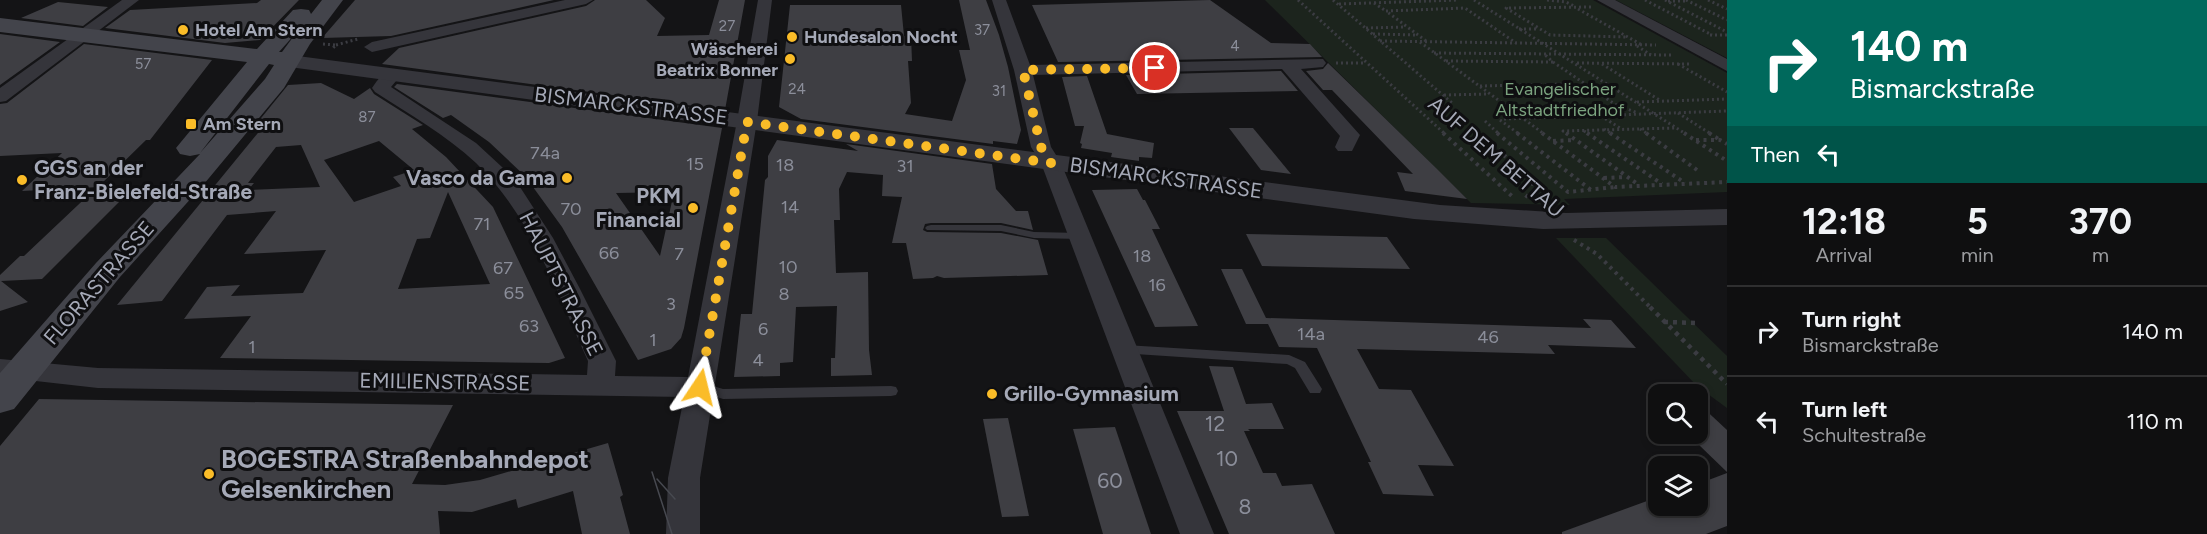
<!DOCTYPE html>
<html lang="en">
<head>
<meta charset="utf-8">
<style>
	body { margin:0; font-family:Figtree,sans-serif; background:#1d1d1e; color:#f1f3f6; height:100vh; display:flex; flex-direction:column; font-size:22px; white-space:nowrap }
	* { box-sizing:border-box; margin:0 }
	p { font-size:20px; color:#9b9c9f }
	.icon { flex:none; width:33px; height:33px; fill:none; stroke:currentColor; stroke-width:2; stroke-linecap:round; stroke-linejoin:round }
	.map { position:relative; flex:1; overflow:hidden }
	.panel { display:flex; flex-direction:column; background:#0f0f10; width:480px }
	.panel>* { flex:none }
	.guide { background:#00695c; color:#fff; overflow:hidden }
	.fabs { position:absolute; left:1648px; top:384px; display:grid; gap:12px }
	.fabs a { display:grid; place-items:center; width:60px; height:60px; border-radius:12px; background:#0f0f10; box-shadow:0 3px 9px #0003,0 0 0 2px #2f2f30; font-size:30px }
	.pin { position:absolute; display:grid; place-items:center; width:51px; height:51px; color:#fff; margin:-26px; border:3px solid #fff; border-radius:50%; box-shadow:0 2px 6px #0007 }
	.me { position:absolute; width:66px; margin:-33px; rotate:10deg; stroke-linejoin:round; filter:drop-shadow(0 0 4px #0008) }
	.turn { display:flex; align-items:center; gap:21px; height:126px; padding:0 24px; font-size:27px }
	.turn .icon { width:78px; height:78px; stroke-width:2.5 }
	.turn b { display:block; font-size:42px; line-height:51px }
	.then { display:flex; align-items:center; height:57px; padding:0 24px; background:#0003; gap:12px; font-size:22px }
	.eta { display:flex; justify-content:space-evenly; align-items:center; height:102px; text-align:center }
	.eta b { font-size:36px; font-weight:700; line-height:42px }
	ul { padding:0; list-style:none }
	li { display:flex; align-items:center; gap:18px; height:90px; padding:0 24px; border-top:2px solid #2f2f30 }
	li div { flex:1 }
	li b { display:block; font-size:22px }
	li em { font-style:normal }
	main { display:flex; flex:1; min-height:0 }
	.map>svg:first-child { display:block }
	.green { fill:#1c241d }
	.building { fill:#3e3e43; fill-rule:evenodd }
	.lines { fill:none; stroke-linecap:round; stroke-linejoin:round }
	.path-far2 { stroke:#3b3c42; stroke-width:3; stroke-dasharray:2 3; stroke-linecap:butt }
	.path-far1 { stroke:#3b3c42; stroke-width:4; stroke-dasharray:3 4.5; stroke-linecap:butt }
	.path { stroke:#3b3c42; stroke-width:4.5; stroke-dasharray:4 5; stroke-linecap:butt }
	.service { fill:#35353b; fill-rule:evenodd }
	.minor { fill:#35353b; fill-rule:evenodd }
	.tertiary { fill:#35353b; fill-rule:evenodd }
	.secondary { fill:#43444b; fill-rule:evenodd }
	.tram { stroke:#474950; stroke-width:1.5 }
	.route { stroke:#fabc28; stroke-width:10; stroke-dasharray:0 18 }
	.poi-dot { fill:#fabc28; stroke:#0f0f11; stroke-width:2 }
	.labels { text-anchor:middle; stroke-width:6; stroke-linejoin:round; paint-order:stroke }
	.far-number-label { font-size:15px; fill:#8b8e9a }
	.far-poi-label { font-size:18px; font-weight:bold; fill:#a5a9b7; stroke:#0f0f11; text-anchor:start }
	.far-park-label { font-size:18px; fill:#7ba37f; stroke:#0f0f11 }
	.number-label { font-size:18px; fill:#8b8e9a }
	.street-label { font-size:21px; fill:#a5a9b7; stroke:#0f0f11 }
	.poi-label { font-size:21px; font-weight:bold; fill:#a5a9b7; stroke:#0f0f11; text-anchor:start }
	.near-number-label { font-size:21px; fill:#8b8e9a }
	.near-poi-label { font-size:26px; font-weight:bold; fill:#a5a9b7; stroke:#0f0f11; text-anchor:start }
</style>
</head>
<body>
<main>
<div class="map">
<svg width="1727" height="534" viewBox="0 0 1727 534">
	<rect width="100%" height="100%" fill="#141416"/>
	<g class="green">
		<path d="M1265,0h328l134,73v119l-163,7 6,6 -99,-2z"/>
		<path d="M1616,0h111v58z"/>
		<path d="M1556,238h50l121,118v52l-30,-22z"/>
	</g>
	<g class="building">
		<path d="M261,0h38l-39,40 -35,3 -120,-15 25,-18 127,-7z"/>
		<path d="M355,0h199l-163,36 -69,2z"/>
		<path d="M595,0h51l19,18 -8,18 52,-1 10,-35h26l-20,110 -343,-46 17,-16 187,-42z"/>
		<path d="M959,0h27l13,35 9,32 13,63 -4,14 -24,-3v3l-192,-25 -22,-12 11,-102h111l3,31h7l1,25h-4l3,42 -6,11 47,7 14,-41 -7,-30h11z"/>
		<path d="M1210,0l61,43 39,1 12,13 -264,5 -26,-57z"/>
		<path d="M58,2l50,5 -25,19 -62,-8z"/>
		<path d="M0,34l60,8 -60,43z"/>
		<path d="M84,44l128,16 -62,80h-4l-48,47 -76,4 40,-38 -62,3v-52l7,-1z"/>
		<path d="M1328,63l108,105 31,31 -62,-8 -8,-19 16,2 -81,-84h-9l-17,-19 17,-2z"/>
		<path d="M1281,71l17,20 -161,3 -11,-19z"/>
		<path d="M1087,76l20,58 47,9 -2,15 -13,-1v4l-28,-4 1,-4 -31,-5 1,-4 -2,-1 4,-17h-9l-13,-49z"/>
		<path d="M321,83l33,16 16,-11 4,6 49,31 -11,4 34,28 47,50 72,151 -16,5 -329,-5 31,-42 -67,3 23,-32 33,-2 -9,11 72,-3 23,-43 -82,4 32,-43 -49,4 -65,86 -45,4 145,-177h-9l35,-43zM379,141l35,29 -21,7 8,9 -47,16 -30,-42zM301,145l19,42 -72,3 6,-7h-6l28,-36zM448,192l42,92 -92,5 19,-50 13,-1z"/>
		<path d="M397,84l325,44 -38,200 -3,10 -10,11 -33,11 -76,-133 -37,-51 -36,-34 -38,-27 -8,3 -49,-31zM674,192l-14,64 -44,-63z"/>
		<path d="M1229,128h24l38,46 -30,-4z"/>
		<path d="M777,140l81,11 -12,-7 146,20 4,25 20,22h12l5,19 -32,-7h-70l-6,1 -2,6 4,2 74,1 37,7 10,35 -104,3 -7,-2 -4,2 -20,1 -7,-36h-14l10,-46 -20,-1 1,-21 -36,-3 -8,17 1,31h-6l2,53 32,-1 1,78 3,25 -41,1v-18h4l2,-52 -41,1 -3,55 -13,1v13l-46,1 7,-63h11l13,-134 3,-3v-21z"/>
		<path d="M135,186l-93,93 -41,2 27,21 -28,9v-36l20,-19h4l72,-68z"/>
		<path d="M1137,189l6,11h2l15,29h-8l46,97 -43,1 -63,-137z"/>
		<path d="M1246,234l141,3 23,32 -148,-3z"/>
		<path d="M1221,269h21l24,49 325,10 -8,-9 28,1 25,28 -88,-3 7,9 -198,-5 22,40 32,1 43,76 -36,-1 16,31 -51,-2 -15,-32h3l-54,-114 -38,-1 -11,-23h-22z"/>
		<path d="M1209,366l24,1 13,37 26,-1 12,26h-36l2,2h-6l19,42h13l6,13 30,-2 23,50h-106l-52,-123h47z"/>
		<path d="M39,399l414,6 -41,79 33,1 35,-5 128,-37 15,52 -3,2 10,37h-48l-9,-43 -55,17 -2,-9 -44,13 -34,-1 2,23h-440v-88z"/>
		<path d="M1698,403l29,27v42l-29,-28z"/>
		<path d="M1008,418l21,98 -27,1 -19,-98z"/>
		<path d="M1115,427l36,107h-48l-30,-105z"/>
		<path d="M1727,473v53l-21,8h-144v-2l85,-31 12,-3v8h39v-22z"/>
	</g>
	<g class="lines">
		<g class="path-far2">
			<path d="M1298,0l147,134"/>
			<path d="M1333,0l119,103"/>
			<path d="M1474,0l212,134"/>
			<path d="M1547,0l19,2 8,4"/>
			<path d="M1645,0l67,35"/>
			<path d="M1665,0l62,32"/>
			<path d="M1686,0l41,20"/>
			<path d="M1708,0l19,9"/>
			<path d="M1668,1h20"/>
			<path d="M1374,3l12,8"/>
			<path d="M1339,4l119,-4"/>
			<path d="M1591,7l-85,1 44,27 77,2"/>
			<path d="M1578,9l64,36"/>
			<path d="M1366,28l40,-1"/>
			<path d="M1519,29h20"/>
			<path d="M1373,34l44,1"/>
			<path d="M1710,35h17"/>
			<path d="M1380,41l276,4"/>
			<path d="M1426,41l-40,-30 79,-3 51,35"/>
			<path d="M1420,42l124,92"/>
			<path d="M323,44l13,1 -4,4"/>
			<path d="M336,45l22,-6"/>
			<path d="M1637,46l14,9"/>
			<path d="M1434,53l239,2"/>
			<path d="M1446,61l107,1 -9,-8"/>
			<path d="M1553,62l63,43 22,8"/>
			<path d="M1336,63h30"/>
			<path d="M1577,63l112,1"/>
			<path d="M1602,64l59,37"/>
			<path d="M1678,64l49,28"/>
			<path d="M1480,86l89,-2 15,10 15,-1"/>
			<path d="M1444,95l44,-1"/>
			<path d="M1637,102l90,-3"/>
			<path d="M1678,113l33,21"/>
			<path d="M1601,116l19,12"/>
			<path d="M1504,119l223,-8"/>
			<path d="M1500,120l19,14"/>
			<path d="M1485,121l14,13"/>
			<path d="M1604,129l8,5"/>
			<path d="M1640,129l8,5"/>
			<path d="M1584,131l5,3"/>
			<path d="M1568,134l-5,-3 112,-3"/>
		</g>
		<g class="path-far1">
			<path d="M1443,133l71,65"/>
			<path d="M1497,133l71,59 47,-5"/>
			<path d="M1517,133l74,57"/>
			<path d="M1542,133l73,54 112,-5"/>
			<path d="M1566,133l73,52"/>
			<path d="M1587,133l75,51"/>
			<path d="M1610,133l75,50"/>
			<path d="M1646,133l51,37"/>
			<path d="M1684,133l43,28"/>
			<path d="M1709,133l11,7"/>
			<path d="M1696,140h24l7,4"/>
			<path d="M1553,141l22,-1"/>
			<path d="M1498,150l38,33 -14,3 1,7 6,5 -2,2"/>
			<path d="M1604,178l22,-1"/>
			<path d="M1574,240l23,14 54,54"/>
		</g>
		<g class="path">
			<path d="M1650,307l77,77"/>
			<path d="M1664,322l35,1"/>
		</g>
		<g class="service">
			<path d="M931,225h70l33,7 47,1 6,3 -6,3 -47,-1 -33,-7 -74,-1 -2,-2 2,-2z"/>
			<path d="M1125,345l164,10 16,7 17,27 -2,4h-10l-15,-25 -8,-4 -167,-11 -2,-3 2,-3z"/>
			<path d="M700,382l23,7 168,-3 5,1 2,4 -2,4 -5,1 -168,3 -28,-9 -2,-3 2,-3z"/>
		</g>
		<g class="minor">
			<path d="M122,0h17l-133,101 -6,1v-14z"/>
			<path d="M565,0h28l-7,4 -214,48 -8,-5 8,-5z"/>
			<path d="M758,0h14l-15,121 -57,357v56h-34l2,-56 16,-81 -586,-9 -98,-11v-18l98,9 489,7 1,-14c-31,-68 -57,-145 -112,-198 -30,-28 -67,-49 -101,-71l-3,-4c7,-10 13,-20 26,-17l3,4 -10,12 85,56 26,24 18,20 33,51 26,49 37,74 -1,15 73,1 49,-256z"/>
			<path d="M992,0h14l24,65 293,-6 3,4 -3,4 -22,2 59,66 -8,16h-14l-3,-4 5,-11 -58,-67 -249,6 18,72 10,16 153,371h-34l-139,-371 -10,-16 -17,-77z"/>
			<path d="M1597,0h18l112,59v12z"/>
		</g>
		<path class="tertiary" d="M290,55l1150,150 126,8 161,-4v16l-184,4 -129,-10 -1132,-153 -3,-5 3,-5z"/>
		<path class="secondary" d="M322,0h21l-33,44 -26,44 -80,96 -84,93 -106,132 -14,4v-40l96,-110 104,-109 -10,2 -10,-2 -4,-6 71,-86 -247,-30v-14l257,31 36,-39 8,-1 8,1 2,4zM296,33l-14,19h-3zM269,64l5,1 -9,14 -65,74z"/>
		<g class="tram">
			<path d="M652,472l20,62"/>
			<path d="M657,479l18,20"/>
		</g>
	</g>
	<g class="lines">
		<path class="route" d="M700,387l47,-265 304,41 -10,-16 -18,-77 132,-2"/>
	</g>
	<g class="poi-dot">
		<circle cx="183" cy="30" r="6"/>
		<circle cx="792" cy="37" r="6"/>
		<circle cx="790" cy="59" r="6"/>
		<rect x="185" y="118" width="12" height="12" rx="3"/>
		<circle cx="567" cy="178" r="6"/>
		<circle cx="22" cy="180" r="6"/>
		<circle cx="693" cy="208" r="6"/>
		<circle cx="992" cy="394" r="6"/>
		<circle cx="209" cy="474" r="6"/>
	</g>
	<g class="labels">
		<g class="far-number-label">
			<text x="727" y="31">27</text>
			<text x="982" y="35">37</text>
			<text x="1235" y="51">4</text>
			<text x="143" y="69">57</text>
			<text x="797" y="94">24</text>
			<text x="999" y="96">31</text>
			<text x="367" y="122">87</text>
		</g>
		<g class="far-poi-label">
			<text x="195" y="36">Hotel Am Stern</text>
			<text x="804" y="43">Hundesalon Nocht</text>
			<text x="778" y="55" text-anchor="end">Wäscherei<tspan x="778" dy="21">Beatrix Bonner</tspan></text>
			<text x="203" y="130">Am Stern</text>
		</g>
		<g class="far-park-label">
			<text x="1560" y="95">Evangelischer<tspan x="1560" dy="21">Altstadtfriedhof</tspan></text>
		</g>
		<g class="number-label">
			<text x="545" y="159">74a</text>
			<text x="695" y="170">15</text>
			<text x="785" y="171">18</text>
			<text x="905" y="172">31</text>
			<text x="790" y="213">14</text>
			<text x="571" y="215">70</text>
			<text x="482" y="230">71</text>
			<text x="609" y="259">66</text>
			<text x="679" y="260">7</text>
			<text x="1142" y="262">18</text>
			<text x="788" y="273">10</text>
			<text x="503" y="274">67</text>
			<text x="1157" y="291">16</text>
			<text x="514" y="299">65</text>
			<text x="784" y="300">8</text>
			<text x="671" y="310">3</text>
			<text x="529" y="332">63</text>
			<text x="763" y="335">6</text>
			<text x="1311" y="340">14a</text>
			<text x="1488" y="343">46</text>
			<text x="653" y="346">1</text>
			<text x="252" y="353">1</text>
			<text x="758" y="366">4</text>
		</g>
		<g class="street-label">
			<text transform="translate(631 106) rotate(7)" y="7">BISMARCKSTRASSE</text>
			<text transform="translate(1496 157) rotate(41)" y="7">AUF DEM BETTAU</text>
			<text transform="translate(1166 178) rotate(8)" y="7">BISMARCKSTRASSE</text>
			<text transform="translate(99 283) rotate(-49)" y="7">FLORASTRASSE</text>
			<text transform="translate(561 284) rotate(63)" y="7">HAUPTSTRASSE</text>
			<text transform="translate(445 382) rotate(1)" y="7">EMILIENSTRASSE</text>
		</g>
		<g class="poi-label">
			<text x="34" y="175">GGS an der<tspan x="34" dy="24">Franz-Bielefeld-Straße</tspan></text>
			<text x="555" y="185" text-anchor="end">Vasco da Gama</text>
			<text x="681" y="203" text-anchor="end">PKM<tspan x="681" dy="24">Financial</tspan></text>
			<text x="1004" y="401">Grillo-Gymnasium</text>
		</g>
		<g class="near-number-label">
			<text x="1215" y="431">12</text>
			<text x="1227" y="466">10</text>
			<text x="1110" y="488">60</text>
			<text x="1245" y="514">8</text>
		</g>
		<g class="near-poi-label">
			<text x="221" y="468">BOGESTRA Straßenbahndepot<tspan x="221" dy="30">Gelsenkirchen</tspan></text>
		</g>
	</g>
</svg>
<div class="fabs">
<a><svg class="icon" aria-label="search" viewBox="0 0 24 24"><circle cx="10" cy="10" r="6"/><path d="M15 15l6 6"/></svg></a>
<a><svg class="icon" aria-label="layers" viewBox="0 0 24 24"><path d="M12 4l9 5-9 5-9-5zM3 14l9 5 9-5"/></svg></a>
</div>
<div class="pin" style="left:1155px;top:68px;background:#d93025"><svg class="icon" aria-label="arrive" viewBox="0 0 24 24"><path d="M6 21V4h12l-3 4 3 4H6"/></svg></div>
<svg class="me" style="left:700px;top:387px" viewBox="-20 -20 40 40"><path d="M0-17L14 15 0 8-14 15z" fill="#fabc28" stroke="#fff" stroke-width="4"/></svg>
</div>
<section class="panel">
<div class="guide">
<div class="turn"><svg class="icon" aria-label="right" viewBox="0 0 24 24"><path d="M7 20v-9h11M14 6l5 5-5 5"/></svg><div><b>140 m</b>Bismarckstraße</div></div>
<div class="then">Then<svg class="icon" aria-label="left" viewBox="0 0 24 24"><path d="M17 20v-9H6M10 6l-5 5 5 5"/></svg></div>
</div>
<div class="eta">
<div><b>12:18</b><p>Arrival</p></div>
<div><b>5</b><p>min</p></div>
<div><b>370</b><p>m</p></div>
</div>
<ul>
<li><svg class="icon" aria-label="right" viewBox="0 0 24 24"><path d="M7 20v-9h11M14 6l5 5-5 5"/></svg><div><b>Turn right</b><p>Bismarckstraße</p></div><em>140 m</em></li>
<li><svg class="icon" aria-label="left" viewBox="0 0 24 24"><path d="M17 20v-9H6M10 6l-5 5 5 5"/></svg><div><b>Turn left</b><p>Schultestraße</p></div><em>110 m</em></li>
</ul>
</section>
</main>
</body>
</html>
